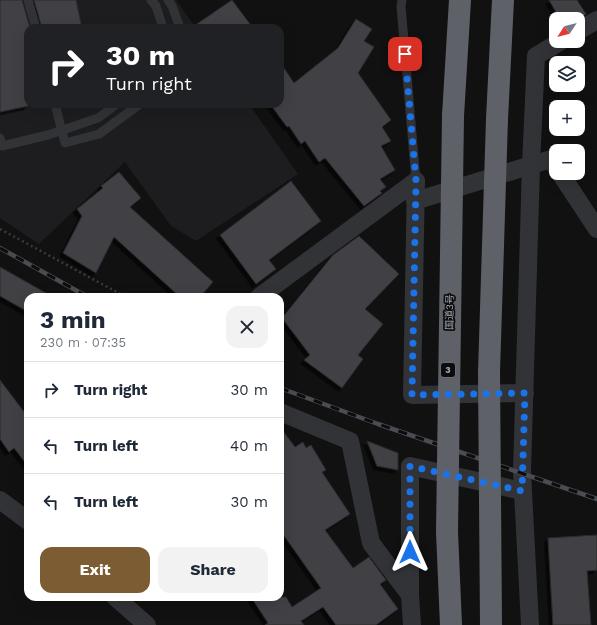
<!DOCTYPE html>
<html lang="en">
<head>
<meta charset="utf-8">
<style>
	body { margin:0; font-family:"Work Sans","Noto Sans JP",sans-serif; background:#f2f2f3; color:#1f2937; height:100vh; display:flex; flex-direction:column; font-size:15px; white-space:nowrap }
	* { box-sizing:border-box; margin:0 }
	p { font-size:13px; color:#747a83 }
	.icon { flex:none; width:22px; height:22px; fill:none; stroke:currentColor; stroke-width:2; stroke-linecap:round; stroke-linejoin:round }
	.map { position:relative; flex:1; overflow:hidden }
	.drawer { position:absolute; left:24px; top:293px; width:260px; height:308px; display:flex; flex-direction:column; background:#fff; border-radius:12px; box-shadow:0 4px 16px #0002 }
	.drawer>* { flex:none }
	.hud { position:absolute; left:24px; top:24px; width:260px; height:84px; border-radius:12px; box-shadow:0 4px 16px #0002; background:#202124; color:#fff; overflow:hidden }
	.needle { width:26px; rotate:234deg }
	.fabs { position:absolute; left:549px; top:12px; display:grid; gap:8px }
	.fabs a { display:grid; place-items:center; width:36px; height:36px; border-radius:8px; background:#fff; box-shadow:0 4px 16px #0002; font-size:20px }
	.pin { position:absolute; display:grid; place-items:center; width:34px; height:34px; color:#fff; margin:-17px; border-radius:8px; box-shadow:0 2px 6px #0006 }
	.me { position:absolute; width:44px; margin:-22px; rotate:0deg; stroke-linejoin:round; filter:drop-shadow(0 0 3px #0008) }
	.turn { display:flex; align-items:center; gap:14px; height:84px; padding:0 16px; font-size:18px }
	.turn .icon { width:52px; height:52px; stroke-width:2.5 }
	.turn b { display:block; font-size:28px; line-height:34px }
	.round { display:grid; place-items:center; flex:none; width:42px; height:42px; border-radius:12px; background:#f2f2f3 }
	.head { display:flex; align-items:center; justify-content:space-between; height:68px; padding:0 16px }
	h1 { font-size:24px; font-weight:700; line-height:30px }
	.button { display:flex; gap:8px; margin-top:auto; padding:8px 16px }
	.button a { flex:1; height:46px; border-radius:12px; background:#7c5c33; color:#fff; font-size:16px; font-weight:700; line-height:46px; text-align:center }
	.button a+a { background:#f2f2f3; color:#1f2937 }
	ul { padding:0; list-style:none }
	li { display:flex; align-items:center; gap:12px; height:56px; padding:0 16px; border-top:1px solid #e0e1e3 }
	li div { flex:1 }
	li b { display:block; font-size:15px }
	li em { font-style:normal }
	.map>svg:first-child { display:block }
	.built { fill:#1d1d1f }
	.building { fill:#404145; stroke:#2b2b2e; filter:url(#shadow) }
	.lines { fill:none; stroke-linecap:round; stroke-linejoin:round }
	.path { stroke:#383a3e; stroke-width:2.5; stroke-dasharray:2 3; stroke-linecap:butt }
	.lane { stroke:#323337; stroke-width:9 }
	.street { stroke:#323337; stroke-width:18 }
	.highway { stroke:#5e6268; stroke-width:22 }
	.rail-casing { stroke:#494c50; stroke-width:4.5 }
	.rail { stroke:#0c0c0d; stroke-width:3; stroke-dasharray:9; stroke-linecap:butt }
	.highway-bridge { stroke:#5e6268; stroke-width:22 }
	.route { stroke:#1a73e8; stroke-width:7; stroke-dasharray:0 12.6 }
	.labels { text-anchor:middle; stroke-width:3.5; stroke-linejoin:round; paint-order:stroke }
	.shield { fill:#0c0c0d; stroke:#767a81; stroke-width:1 }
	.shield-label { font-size:9px; font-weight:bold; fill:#a3a9b3 }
	.street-label { font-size:10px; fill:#a3a9b3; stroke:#0c0c0d }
</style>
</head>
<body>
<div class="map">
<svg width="597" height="625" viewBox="0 0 597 625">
	<defs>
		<filter id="shadow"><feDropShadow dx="-3.5" dy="3.5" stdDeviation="0" flood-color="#0009"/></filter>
	</defs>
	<rect width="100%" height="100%" fill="#111112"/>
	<path class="built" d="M0,0h176l20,28h-168v76h221l49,70 -102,67 -25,-15 -46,-64 -86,82 -39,-26z"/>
	<g class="building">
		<path d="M0,0h22l8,28h-2v78l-28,6z"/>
		<path d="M34,0h42l6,28h-40z"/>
		<path d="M232,0l21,28h-62z"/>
		<path d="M549,0h28l9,14 -8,5h-18z"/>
		<path d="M356,19l16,10 -8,12 10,6 -16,26 33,47 -9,7 9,14 -10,5 14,24 -15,9 6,8 -6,4 2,2 -18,13 -39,-48 -6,4 -14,-21 -4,3 -12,-18 -2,1 -17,-23h10v-42l14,21 44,-35z"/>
		<path d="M119,172l22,26 -11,9 83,75 -13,15h-20l-66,-60 -18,36 -33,-20 19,-37 -5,-7 26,-21 -2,-2z"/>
		<path d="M291,181l30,40 -52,39 7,9 -20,15 -36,-49z"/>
		<path d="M359,236l40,38 -34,35 18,15 -25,31 5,4 -21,29 -38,-28 6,-5 -28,-37 51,-63z"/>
		<path d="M0,267l53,30h-25v15l-28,-16z"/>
		<path d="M0,380l28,37v49l-14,-18 -5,4 -9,-13z"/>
		<path d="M280,427l15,20 8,-5 3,6 5,-3 15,25 -4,2 28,42 -25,16 28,38 16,-11 17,23 -6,4 18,25 -22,16h-40l-13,-18 -22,14 3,4h-39l3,-2 -17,-26h35l6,10 29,-19 -41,-58z"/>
		<path d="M367,441l31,12v17l-21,-4z"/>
		<path d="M597,535v35l-10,1 4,54h-38l-5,-87z"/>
	</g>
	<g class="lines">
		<path class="path" d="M0,229l126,68"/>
		<g class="lane">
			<path d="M28,0l8,28"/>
			<path d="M151,0l5,6 7,22"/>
			<path d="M168,0l4,6 8,22"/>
			<path d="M402,0l-1,6 15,175"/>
			<path d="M55,104l10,39 34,-9 41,-30"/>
			<path d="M0,138l2,8 46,-11 50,-17 19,-14"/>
		</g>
		<g class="street">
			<path d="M578,31l19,-11"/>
			<path d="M560,173l37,56"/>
			<path d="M416,181l-4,214 113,-2"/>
			<path d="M415,201l136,-42 5,8"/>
			<path d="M259,297l157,-116"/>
			<path d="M280,412l70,29 21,102 39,52"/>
			<path d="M0,500l28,21"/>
			<path d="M115,597l32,28"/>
			<path d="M412,625l-2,-30v-129l112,25"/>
			<path d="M530,625l-8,-153 9,-307 5,-109 25,-15"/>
		</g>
		<g class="highway">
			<path d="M453,116l7,-116"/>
			<path d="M497,119l6,-119"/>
		</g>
		<defs>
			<g id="rail">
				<path d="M0,248l88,49"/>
				<path d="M280,388l98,36 219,75"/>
			</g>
		</defs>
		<use href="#rail" class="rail-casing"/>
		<use href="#rail" class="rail"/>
		<g class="highway-bridge">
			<path d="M451,625l-4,-93 6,-416"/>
			<path d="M491,625l-2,-253 8,-253"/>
		</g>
	</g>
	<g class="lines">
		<path class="route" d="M405,54l11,127 -4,214 113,-2 -3,98 -112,-25v86"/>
	</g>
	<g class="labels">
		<rect class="shield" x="441" y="363" width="14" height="14" rx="3"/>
		<g class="shield-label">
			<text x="448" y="373">3</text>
		</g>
		<g class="street-label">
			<text transform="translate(449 312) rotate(-89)" y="4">国道3号</text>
		</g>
	</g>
</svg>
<div class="fabs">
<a><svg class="needle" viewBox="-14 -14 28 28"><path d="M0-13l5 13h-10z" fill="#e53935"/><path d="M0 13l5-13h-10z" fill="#747a83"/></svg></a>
<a><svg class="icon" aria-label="layers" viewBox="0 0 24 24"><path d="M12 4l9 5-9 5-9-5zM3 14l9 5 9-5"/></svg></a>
<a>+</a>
<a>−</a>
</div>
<div class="pin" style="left:405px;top:54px;background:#d93025"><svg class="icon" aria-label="arrive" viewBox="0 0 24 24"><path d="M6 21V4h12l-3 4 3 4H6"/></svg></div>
<svg class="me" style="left:410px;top:552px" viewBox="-20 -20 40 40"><path d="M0-17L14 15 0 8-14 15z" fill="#1a73e8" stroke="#fff" stroke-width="4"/></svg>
<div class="hud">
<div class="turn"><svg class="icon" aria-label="right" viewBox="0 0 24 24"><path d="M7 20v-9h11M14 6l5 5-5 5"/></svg><div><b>30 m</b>Turn right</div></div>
</div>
<section class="drawer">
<div class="head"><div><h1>3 min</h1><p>230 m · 07:35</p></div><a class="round"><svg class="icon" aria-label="close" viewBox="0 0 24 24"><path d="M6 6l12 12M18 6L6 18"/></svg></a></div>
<ul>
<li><svg class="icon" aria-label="right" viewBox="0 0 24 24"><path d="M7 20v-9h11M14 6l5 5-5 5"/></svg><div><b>Turn right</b></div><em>30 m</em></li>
<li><svg class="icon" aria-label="left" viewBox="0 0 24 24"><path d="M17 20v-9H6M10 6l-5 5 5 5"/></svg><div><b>Turn left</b></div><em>40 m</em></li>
<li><svg class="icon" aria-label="left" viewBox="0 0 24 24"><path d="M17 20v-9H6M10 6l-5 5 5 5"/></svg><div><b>Turn left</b></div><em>30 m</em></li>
</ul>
<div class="button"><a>Exit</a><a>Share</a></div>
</section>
</div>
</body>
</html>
